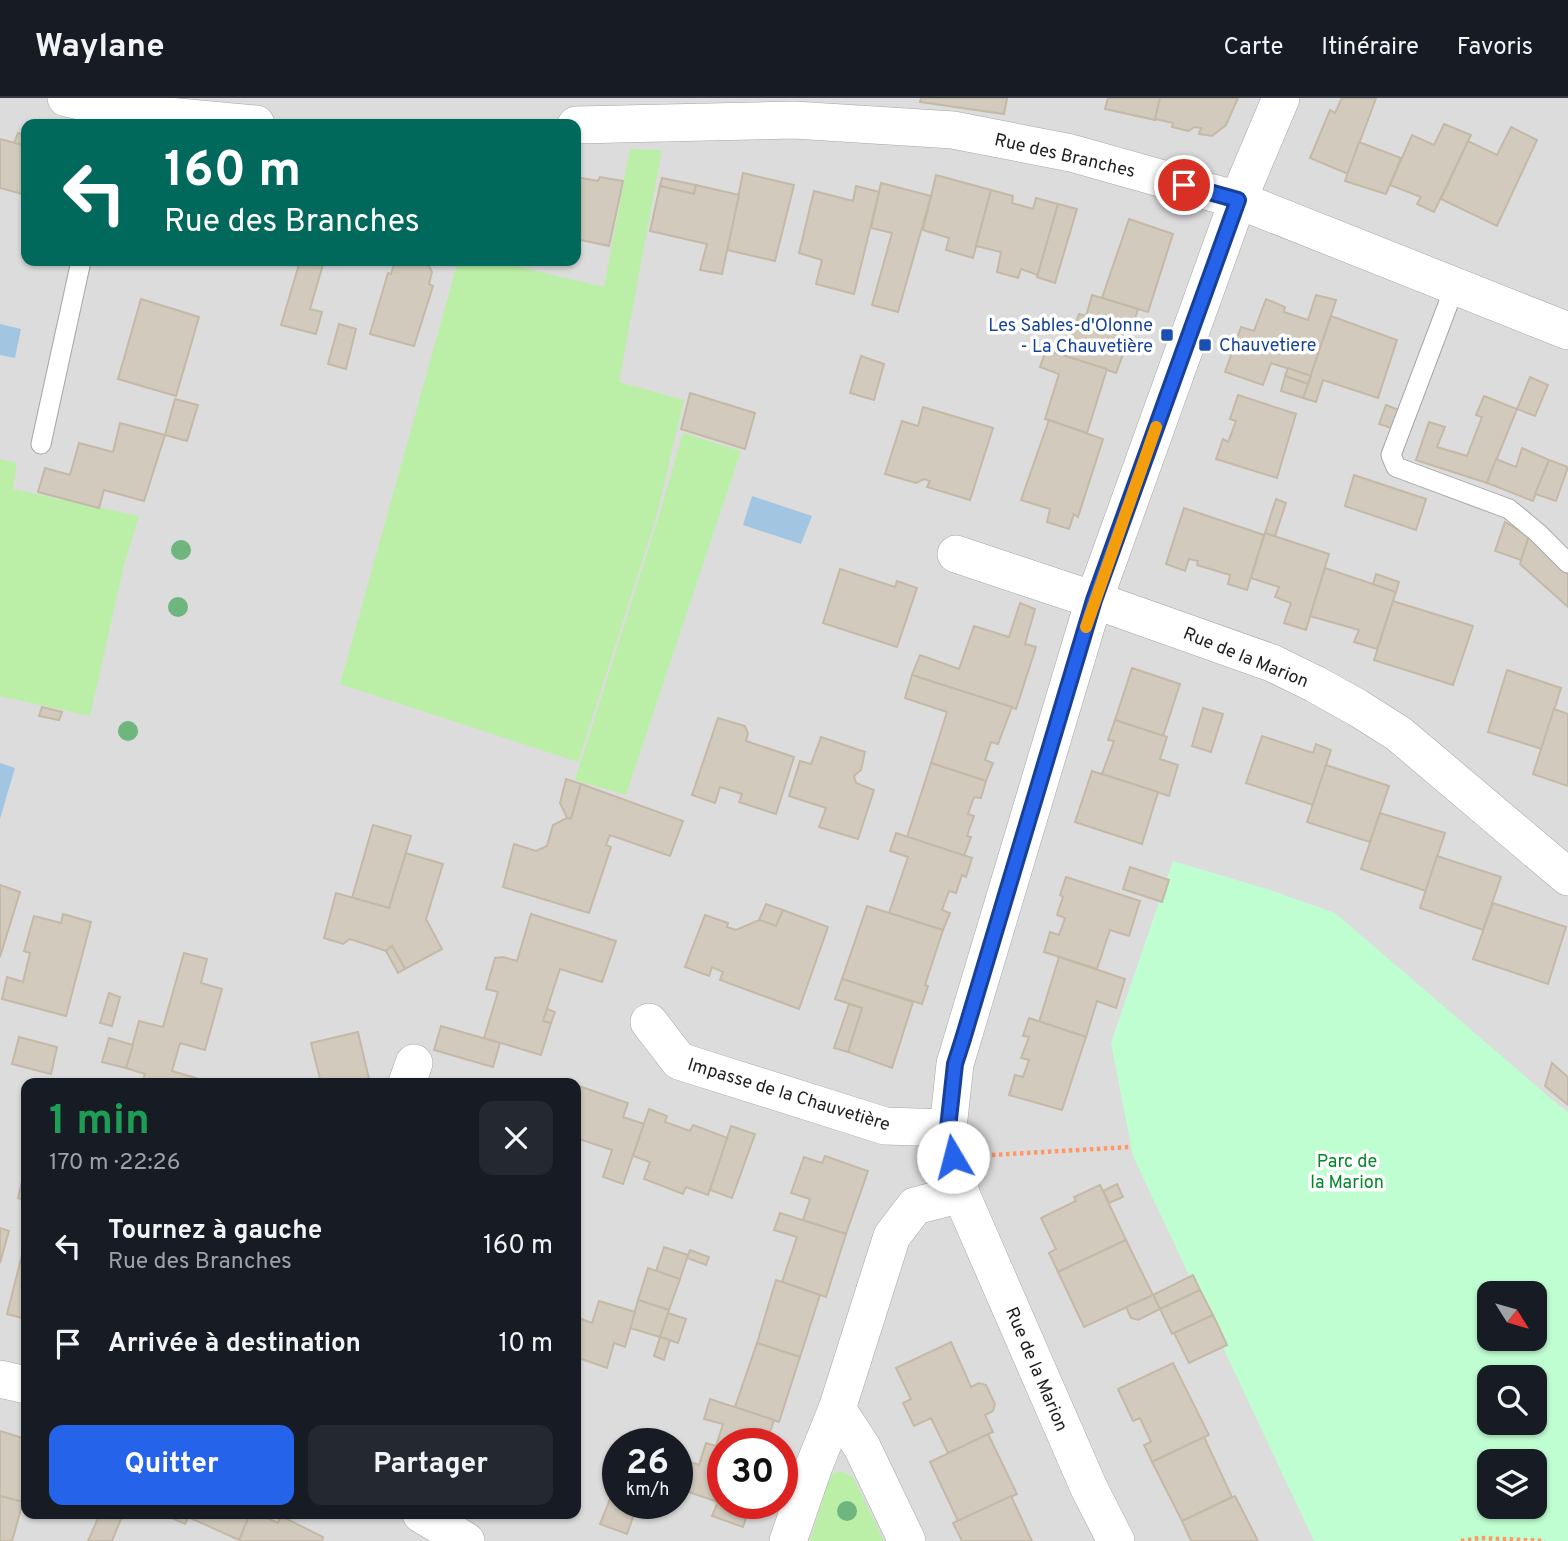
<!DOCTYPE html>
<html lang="fr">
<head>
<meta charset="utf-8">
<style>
	body { margin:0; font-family:Overpass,sans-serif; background:#242831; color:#f1f3f6; height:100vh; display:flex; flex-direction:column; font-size:26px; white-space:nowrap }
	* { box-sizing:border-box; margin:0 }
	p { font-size:23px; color:#9ea1a6 }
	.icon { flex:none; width:38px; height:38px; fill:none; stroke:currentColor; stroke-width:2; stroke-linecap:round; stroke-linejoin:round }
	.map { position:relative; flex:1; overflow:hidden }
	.side { position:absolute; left:21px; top:980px; width:560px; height:441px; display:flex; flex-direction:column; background:#171b24; border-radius:14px; box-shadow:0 2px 5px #0004 }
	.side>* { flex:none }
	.top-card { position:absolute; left:21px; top:21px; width:560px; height:147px; border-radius:14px; box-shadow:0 2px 5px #0004; background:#00695c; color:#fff; overflow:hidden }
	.needle { width:46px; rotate:127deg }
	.controls { position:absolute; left:1477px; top:1183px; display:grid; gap:14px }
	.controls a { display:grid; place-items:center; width:70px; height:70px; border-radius:14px; background:#171b24; box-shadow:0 2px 5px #0004; font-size:35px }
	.speed { position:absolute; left:602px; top:1330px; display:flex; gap:14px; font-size:35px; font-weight:700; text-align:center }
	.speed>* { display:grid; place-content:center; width:91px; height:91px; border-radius:50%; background:#171b24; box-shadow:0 2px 5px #0004; line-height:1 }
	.speed small { font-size:18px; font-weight:400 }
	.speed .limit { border:10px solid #d22; background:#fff; color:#111 }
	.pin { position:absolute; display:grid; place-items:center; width:60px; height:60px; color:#fff; margin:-30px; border:4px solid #fff; border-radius:50%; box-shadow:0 2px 7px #0007 }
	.me { position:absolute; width:77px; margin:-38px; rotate:352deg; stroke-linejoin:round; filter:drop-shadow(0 0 5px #0008) }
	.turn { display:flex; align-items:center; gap:24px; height:147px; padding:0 28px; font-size:32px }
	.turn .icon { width:91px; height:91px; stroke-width:2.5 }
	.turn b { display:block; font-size:49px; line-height:60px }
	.round { display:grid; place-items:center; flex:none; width:74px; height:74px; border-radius:14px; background:#242831 }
	.headline { display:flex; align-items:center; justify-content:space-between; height:119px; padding:0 28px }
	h1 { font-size:42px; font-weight:700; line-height:52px; color:#1e9e55 }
	.cta { display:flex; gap:14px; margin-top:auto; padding:14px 28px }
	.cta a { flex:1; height:80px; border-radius:14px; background:#2563eb; color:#fff; font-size:28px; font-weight:700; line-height:80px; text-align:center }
	.cta a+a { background:#242831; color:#f1f3f6 }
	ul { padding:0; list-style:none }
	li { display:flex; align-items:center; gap:21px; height:98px; padding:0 28px }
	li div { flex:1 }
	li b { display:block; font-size:26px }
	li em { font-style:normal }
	header { display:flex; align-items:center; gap:42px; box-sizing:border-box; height:98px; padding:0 35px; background:#171b24; border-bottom:2px solid #363941 }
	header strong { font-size:33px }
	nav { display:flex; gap:38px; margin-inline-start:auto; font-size:24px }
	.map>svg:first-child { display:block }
	.residential { fill:#dddcdc; fill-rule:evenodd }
	.grass { fill:#bbefa7 }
	.park { fill:#bffed1; fill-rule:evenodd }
	.water { fill:#a2c5e2 }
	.building { fill:#d1cabd; stroke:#c4b9a6; stroke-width:2 }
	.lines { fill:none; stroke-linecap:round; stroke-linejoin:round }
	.lane-casing { stroke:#a6a6a6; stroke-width:21 }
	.street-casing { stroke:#a6a6a6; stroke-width:38 }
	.path { stroke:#ff9767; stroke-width:4.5; stroke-dasharray:3.5 3.5; stroke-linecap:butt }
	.lane { stroke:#fff; stroke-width:19 }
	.street { stroke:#fff; stroke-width:37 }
	.tree { fill:#6eb67e }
	.route-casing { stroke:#184099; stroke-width:18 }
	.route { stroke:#2563eb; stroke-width:12 }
	.slow { stroke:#f59e0b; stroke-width:12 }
	.transit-dot { fill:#1a4fb4; stroke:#fff; stroke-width:2.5 }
	.labels { text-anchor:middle; stroke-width:7; stroke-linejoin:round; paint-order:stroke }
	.street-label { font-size:18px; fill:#1f1f1f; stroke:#fff }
	.transit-label { font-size:18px; fill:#164399; stroke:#fff; text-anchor:end }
	.park-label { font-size:18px; fill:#03882a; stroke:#fff }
</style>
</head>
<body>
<header>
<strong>Waylane</strong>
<nav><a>Carte</a><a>Itinéraire</a><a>Favoris</a></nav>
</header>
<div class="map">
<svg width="1568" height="1443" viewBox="0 0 1568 1443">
	<rect width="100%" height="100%" fill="#f1efe5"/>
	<path class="residential" d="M0,0h1568v1443h-1568zM26,26h550v137h-550zM26,985h550v431h-550zM1489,1195h46v46h-46zM1489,1279h46v46h-46zM618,1346h59v59h-59zM723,1346h59v59h-59zM1489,1363h46v46h-46z"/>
	<g class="grass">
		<path d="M630,51l32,1 -43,232 65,18 -28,118 -78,244 -238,-78 118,-423h36l110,26z"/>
		<path d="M683,335l58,18 -115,344 -51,-15 83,-261z"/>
		<path d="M0,361l17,4 -4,26 126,27 -15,49 -34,151 -90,-20z"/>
		<path d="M842,1373l11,6 31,64h-74l18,-59 6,-9z"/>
	</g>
	<path class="park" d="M1173,763l97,29 65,23 233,200v428h-254l-181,-385 -22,-113zM1489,1195h46v46h-46zM1489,1279h46v46h-46zM1489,1363h46v46h-46z"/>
	<g class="water">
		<path d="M0,226l21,5 -6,29 -15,-3z"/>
		<path d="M752,398l60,20 -11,28 -58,-19z"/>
		<path d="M0,665l15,5 -15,51z"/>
	</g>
	<g class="building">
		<path d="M921,0h86l-3,16 -84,-12z"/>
		<path d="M1108,0h52l-5,22 -50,-11z"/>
		<path d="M1160,0h78l-12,27 -14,11 -13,-2 2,-6 -6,-1 -7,4 -16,-4 1,-4 -18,-4z"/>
		<path d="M1342,0h34l-28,76 -38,-16 20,-48 5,3z"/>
		<path d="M1444,26l27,11 -37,77 -17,-8 4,-7 -31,-12 22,-50 22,10z"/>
		<path d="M1511,29l26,13 -40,86 -56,-27 27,-58 29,14z"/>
		<path d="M18,35l8,2v11l-12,-3z"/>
		<path d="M0,41l26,7v49l-26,-7z"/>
		<path d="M1359,44l42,16 -15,36 -41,-13z"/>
		<path d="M743,75l51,12 -19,76 -48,-11z"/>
		<path d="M936,77l55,15 -18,68 -27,-8 3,-12 -26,-8z"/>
		<path d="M576,79l22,4 2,-4 23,4 -14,65 -33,-7z"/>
		<path d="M662,80l34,7 -2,9 -34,-8z"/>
		<path d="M881,85l50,13 -33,116 -26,-7 20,-72 -21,-5z"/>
		<path d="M696,87l43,10 -17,79 -22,-4 7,-26 -57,-13 10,-45 34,8z"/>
		<path d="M856,88l23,6 -25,102 -38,-10 6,-24 -23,-7 15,-62 39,10z"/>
		<path d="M991,92l22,6 -1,7 21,6 3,-11 22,6 -20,71 -17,-6 -3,9 -21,-6 4,-20 -25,-6z"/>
		<path d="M1058,106l19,5 -22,74 -18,-6z"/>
		<path d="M1129,121l44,15 -25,78 -46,-14z"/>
		<path d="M300,163h24l-14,48 12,3 -6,22 -35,-9z"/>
		<path d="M395,163h16l18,5 3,6 -3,12 4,2 -19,60 -44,-12 18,-61 3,1z"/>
		<path d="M1092,197l46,14 -8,25 -6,-2 -6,14 7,3 -9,24 -51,-17 14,-42 7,2z"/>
		<path d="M1316,197l20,5 -25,76 -40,-13 -8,22 -38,-13 16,-45 13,4 12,-32 19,8 -1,5 24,8z"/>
		<path d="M141,201l58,18 -23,79 -58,-17z"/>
		<path d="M1331,218l66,24 -19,58 -55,-18 -7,22 -13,-4z"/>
		<path d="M339,226l17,5 -10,40 -18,-5z"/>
		<path d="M1046,252l61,19 -20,64 -42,-14 14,-45 -19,-7z"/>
		<path d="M861,258l23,8 -10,36 -24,-7z"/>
		<path d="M1288,270l23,8 -3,8 -23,-8z"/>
		<path d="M1285,278l23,8 -5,14 -22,-7z"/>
		<path d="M1530,279l18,8 -13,31 -18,-7z"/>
		<path d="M690,295l65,20 -10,36 -64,-20z"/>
		<path d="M1238,297l58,19 -19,64 -61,-19 7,-20 5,3 8,-21 -6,-2z"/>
		<path d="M1484,298l33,13 -30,74 -71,-23 13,-38 16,5 -8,20 30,9 15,-39 -6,-2z"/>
		<path d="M175,301l23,6 -11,36 -22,-6z"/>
		<path d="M1386,307l16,6 -7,18 -16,-5z"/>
		<path d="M923,309l70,21 -23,72 -43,-13 3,-6 -6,-2 -8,4 -31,-9 17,-53 16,5z"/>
		<path d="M1049,322l54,19 -25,78 -4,-3 -5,15 -22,-7 3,-13 -29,-9z"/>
		<path d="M120,325l45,12 -21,66 -40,-11 -5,18 -61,-16 7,-24 25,7 9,-32 34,9z"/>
		<path d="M1522,350l27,12 -16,41 -46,-18 9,-24 20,8z"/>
		<path d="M1549,362l19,7 -12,34 -21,-7z"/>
		<path d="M1354,377l72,24 -10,31 -71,-24z"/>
		<path d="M1276,401l10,4 -11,33 -10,-3z"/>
		<path d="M1184,410l80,27 -17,55 -19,-6 2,-9 -33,-10 1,-4 -9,-2 -4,12 -19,-7z"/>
		<path d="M1505,424l24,14 -8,24 -26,-9z"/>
		<path d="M1265,435l64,21 -23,76 -22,-7 7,-20 -16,-6 4,-10 -28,-9z"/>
		<path d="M1529,438l39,38v33l-48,-43z"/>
		<path d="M1325,470l71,24 -19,57 -23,-7 5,-12 -49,-14z"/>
		<path d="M840,471l55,18 2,-6 20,7 -20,59 -74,-24z"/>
		<path d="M1376,476l23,8 -3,10 -23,-8z"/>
		<path d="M1393,503l80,25 -20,59 -79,-25z"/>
		<path d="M1020,505l15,6 -10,35 11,3 -20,62 -104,-34 8,-20 39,14 15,-43 35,11z"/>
		<path d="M1132,570l48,16 -17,52 -48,-16z"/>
		<path d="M1507,572l54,18 -19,61 -54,-17z"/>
		<path d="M912,577l100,32 -14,37 -7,-2 -6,18 8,3 -7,18 -55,-18 16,-51 -42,-14z"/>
		<path d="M42,609l20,5 -3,8 -20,-4z"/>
		<path d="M1203,610l20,6 -12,38 -19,-6z"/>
		<path d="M1554,611l14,5v72l-35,-12z"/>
		<path d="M718,620l27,8 3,7 -2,8 48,16 -18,57 -37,-12 3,-8 -22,-7 -5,16 -23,-8z"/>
		<path d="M1115,622l52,17 -7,22 18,6 -9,31 -67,-22 12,-33 -6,-1z"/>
		<path d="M1262,638l51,17 3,-9 15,6 -18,55 -67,-22z"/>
		<path d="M821,639l44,15 -4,18 -7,6 2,7 18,7 -16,49 -39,-12 7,-19 -37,-12 11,-35 11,3z"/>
		<path d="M931,665l55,18 -5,17 -7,-1 -6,17 6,2 -7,20 4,1 -7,19 -57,-19z"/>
		<path d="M1326,667l63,21 -19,56 -63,-20z"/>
		<path d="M1092,673l66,21 -16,52 -67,-22z"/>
		<path d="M566,681l15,5 -10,35 -4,-1 -7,-15z"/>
		<path d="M581,686l102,37 -13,35 -60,-21 -4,10 5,2 -22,66 -86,-26 11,-43 22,7 11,-5 6,-21 14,-7 4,1z"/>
		<path d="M1380,715l65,20 -19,58 -65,-22z"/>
		<path d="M373,727l38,11 -22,72 -37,-10z"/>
		<path d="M896,735l76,25 -6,19 -4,-2 -6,18 -7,-2 -7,19 8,3 -7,17 -54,-17 19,-56 -18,-6z"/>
		<path d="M406,755l37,11 -17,55 16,30 -37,20 -13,-23 -6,5 -36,-12 -7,5 -19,-6 12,-45 53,15z"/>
		<path d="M1437,758l64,21 -18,53 -63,-22z"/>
		<path d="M1130,769l39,13 -7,22 -39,-13z"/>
		<path d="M1066,779l74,24 -11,35 -19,-6 -13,39 -53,-17 6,-20 9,3 6,-17 -8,-3 6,-18 -3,-2z"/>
		<path d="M0,787l20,7 -20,65z"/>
		<path d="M1493,805l73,24 -18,57 -75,-25z"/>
		<path d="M766,806l17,6 -7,16 -17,-6z"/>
		<path d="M867,808l76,24 -18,55 3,1 -6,18 -80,-25z"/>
		<path d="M783,812l45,17 -29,82 -79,-29 3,-8 -11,-5 -3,9 -24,-9 20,-52 23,8 -1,4 9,3 23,-10 17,6z"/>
		<path d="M63,816l28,8 -25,94 -64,-17 5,-22 16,5 7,-29 -6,-2 10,-35 27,7z"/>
		<path d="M531,816l85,27 -14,41 -42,-13 -17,52 8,2 -10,32 -57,-17 14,-46 -12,-3 9,-31 8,-1 14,4z"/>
		<path d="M392,848l13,23 -7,4 -12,-22z"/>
		<path d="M184,855l23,6 -6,24 21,6 -17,61 -25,-7 -8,28 24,7 -2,5h-52l3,-9 -19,-6 13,-47 24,6z"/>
		<path d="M1059,859l66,22 -9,29 -19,-7 -11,36 -47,-15z"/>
		<path d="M842,881l71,23 -21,66 -44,-16 14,-44 -27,-9z"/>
		<path d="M109,895l11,4 -8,29 -12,-3z"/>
		<path d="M849,906l13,4 -14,44 -14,-4z"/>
		<path d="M547,911l8,3 -4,11 -8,-2z"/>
		<path d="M1029,920l57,19 -24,73 -53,-15 6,-20 8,2 6,-17 -8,-2 8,-21 -6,-1z"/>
		<path d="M441,928l59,17 -7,24 -59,-17z"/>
		<path d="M358,934l12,51h-49l-10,-40z"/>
		<path d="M19,939l38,10 -6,27 -39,-10z"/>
		<path d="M109,940l24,7 -7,23 -24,-6z"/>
		<path d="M1552,965l16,14v28l-23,-19z"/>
		<path d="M576,987l52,18 -5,14 21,7 -21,60 -20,-7 9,-27 -36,-12z"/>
		<path d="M649,1011l18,7 -2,6 25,9 3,-6 35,13 -20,57 -22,-8 -3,7 -39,-15 6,-17 -17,-6z"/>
		<path d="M731,1028l24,8 -23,64 -22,-8z"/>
		<path d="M825,1058l43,15 -22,63 -43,-14 7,-21 -19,-6 13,-36 18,6z"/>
		<path d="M26,1067v36l-8,-3z"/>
		<path d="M1117,1086l6,13 -14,6 -6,-12z"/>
		<path d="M1100,1087l26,55 -68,32 -9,-19 7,-4 -15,-31 35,-17 -2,-4z"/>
		<path d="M780,1115l66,21 -20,63 -44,-15 15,-45 -23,-7z"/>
		<path d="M0,1130l9,3 -9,32z"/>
		<path d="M26,1141v80l-19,-5z"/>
		<path d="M1126,1142l27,55 -69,32 -26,-55z"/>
		<path d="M664,1149l24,8 -8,24 -24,-8z"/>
		<path d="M690,1152l19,7 -3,8 -19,-7z"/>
		<path d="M648,1170l32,11 -11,31 -31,-10z"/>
		<path d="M1193,1177l7,15 -40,19 -7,-14z"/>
		<path d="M776,1182l44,15 -20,62 -43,-14z"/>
		<path d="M1200,1192l13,25 -41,19 -12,-25z"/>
		<path d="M1153,1197l7,14 -22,11 -7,-2 -5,-11z"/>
		<path d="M638,1202l31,10 -9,27 -30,-9z"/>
		<path d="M599,1203l36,11 -10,35 -11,-4 -7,25 -31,-11v-40l16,6z"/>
		<path d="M668,1215l18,6 -8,24 -18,-6z"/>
		<path d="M1213,1217l14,30 -38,18 -15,-30z"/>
		<path d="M660,1239l10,3 -6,20 -10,-4z"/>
		<path d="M951,1244l20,45 8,-4 7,2 9,19 -2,7 -8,4 8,17 -45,21 -17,-35 -17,8 -11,-23 8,-4 -15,-31z"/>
		<path d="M757,1245l43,14 -21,65 -44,-15z"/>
		<path d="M1173,1265l36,72 -57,27 -8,-17 7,-3 -11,-24 -7,3 -15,-32z"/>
		<path d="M710,1301l64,21 -8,24h-43v59h28l-8,24 -31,-11 6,-14 -41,-14v-16l5,-13 17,6 7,-22 10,3 7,-22 -19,-5z"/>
		<path d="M0,1333l26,8v64l-26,-7z"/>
		<path d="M988,1336l29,60 -59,27 -28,-59z"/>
		<path d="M1204,1339l28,60 -50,24 -30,-59z"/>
		<path d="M615,1389l3,2v14h24l-5,13 -3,-2 -7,20 -27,-10z"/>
		<path d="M0,1398l23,6 -11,39h-12z"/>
		<path d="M1011,1398l21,45h-70l-9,-18z"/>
		<path d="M1235,1398l23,45h-67l-9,-20z"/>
		<path d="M92,1416h31l-11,27h-24l11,-25z"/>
		<path d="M163,1416h27l-5,10z"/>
		<path d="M190,1416h60l-11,26 -51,-23z"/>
		<path d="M250,1416h8l20,9 3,-7 42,21 -1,4h-83z"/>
	</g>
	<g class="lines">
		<defs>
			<g id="lane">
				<path d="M1455,188l-64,169 5,12 113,42 29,24 30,30"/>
				<path d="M41,346l40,-183"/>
			</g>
			<g id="street">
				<path d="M66,0l69,15 121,11"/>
				<path d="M576,27l218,-5 159,10 118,23 167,47 330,131"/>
				<path d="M956,456l138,46 178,63 43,21 43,24 41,26 169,143"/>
				<path d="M649,924l30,39 206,65 63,2"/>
				<path d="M407,985l7,-20"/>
				<path d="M0,1281l26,6"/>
				<path d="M837,1311l25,38 45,94"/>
				<path d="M421,1416l45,27"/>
				<path d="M788,1443l26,-75 23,-57 55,-173 23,-30 46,-12"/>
				<path d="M1116,1443l-27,-53 -128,-294 -13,-66 7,-64 139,-464 144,-400 43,-102"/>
			</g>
		</defs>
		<use href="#lane" class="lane-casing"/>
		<use href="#street" class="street-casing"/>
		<g class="path">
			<path d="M992,1057l138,-8"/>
			<path d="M1461,1443l19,-3 65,3"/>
		</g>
		<use href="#lane" class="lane"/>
		<use href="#street" class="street"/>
	</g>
	<g class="tree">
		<circle cx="181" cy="452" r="10"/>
		<circle cx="178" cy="509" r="10"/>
		<circle cx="128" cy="633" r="10"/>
		<circle cx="847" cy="1413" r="10"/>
	</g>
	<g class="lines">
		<defs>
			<path id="route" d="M953,1059l-5,-29 7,-64 8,-25 131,-439 144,-400 -54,-15"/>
		</defs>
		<use href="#route" class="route-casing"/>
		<use href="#route" class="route"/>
		<path class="slow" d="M1086,529l70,-200"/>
	</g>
	<g class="transit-dot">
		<rect x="1160" y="230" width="14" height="14" rx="3.5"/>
		<rect x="1198" y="240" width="14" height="14" rx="3.5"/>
	</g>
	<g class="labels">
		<g class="street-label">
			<text transform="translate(1065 57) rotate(13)" y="6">Rue des Branches</text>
			<text transform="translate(1246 559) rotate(22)" y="6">Rue de la Marion</text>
			<text transform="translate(789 996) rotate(17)" y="6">Impasse de la Chauvetière</text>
			<text transform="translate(1037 1271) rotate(67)" y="6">Rue de la Marion</text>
		</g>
		<g class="transit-label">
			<text x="1153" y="233">Les Sables-d'Olonne<tspan x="1153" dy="21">- La Chauvetière</tspan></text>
			<text x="1219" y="253" text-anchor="start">Chauvetiere</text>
		</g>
		<g class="park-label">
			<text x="1347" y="1069">Parc de<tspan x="1347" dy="21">la Marion</tspan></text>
		</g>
	</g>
</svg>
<div class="controls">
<a><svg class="needle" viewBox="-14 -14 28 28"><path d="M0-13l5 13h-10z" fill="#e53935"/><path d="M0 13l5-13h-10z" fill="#9ea1a6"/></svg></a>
<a><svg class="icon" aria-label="search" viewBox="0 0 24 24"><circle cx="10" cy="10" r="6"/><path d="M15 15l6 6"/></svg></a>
<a><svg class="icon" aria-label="layers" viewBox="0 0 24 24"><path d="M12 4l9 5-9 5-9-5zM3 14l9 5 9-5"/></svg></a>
</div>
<div class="speed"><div>26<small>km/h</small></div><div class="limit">30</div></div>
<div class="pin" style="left:1184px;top:87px;background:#d93025"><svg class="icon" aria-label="arrive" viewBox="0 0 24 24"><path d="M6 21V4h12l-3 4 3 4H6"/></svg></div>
<svg class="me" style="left:953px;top:1059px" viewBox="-20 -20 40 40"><circle r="19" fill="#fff"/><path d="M0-13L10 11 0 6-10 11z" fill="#2563eb"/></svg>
<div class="top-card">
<div class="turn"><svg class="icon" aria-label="left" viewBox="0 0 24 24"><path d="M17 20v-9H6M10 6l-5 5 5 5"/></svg><div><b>160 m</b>Rue des Branches</div></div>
</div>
<section class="side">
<div class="headline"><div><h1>1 min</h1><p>170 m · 22:26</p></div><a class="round"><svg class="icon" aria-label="close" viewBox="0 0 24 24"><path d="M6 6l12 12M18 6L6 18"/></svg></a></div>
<ul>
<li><svg class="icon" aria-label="left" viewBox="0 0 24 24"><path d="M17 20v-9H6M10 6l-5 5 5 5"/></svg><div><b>Tournez à gauche</b><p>Rue des Branches</p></div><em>160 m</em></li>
<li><svg class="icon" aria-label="arrive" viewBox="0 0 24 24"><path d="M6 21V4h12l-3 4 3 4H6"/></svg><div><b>Arrivée à destination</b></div><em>10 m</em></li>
</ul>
<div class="cta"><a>Quitter</a><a>Partager</a></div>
</section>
</div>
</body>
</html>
